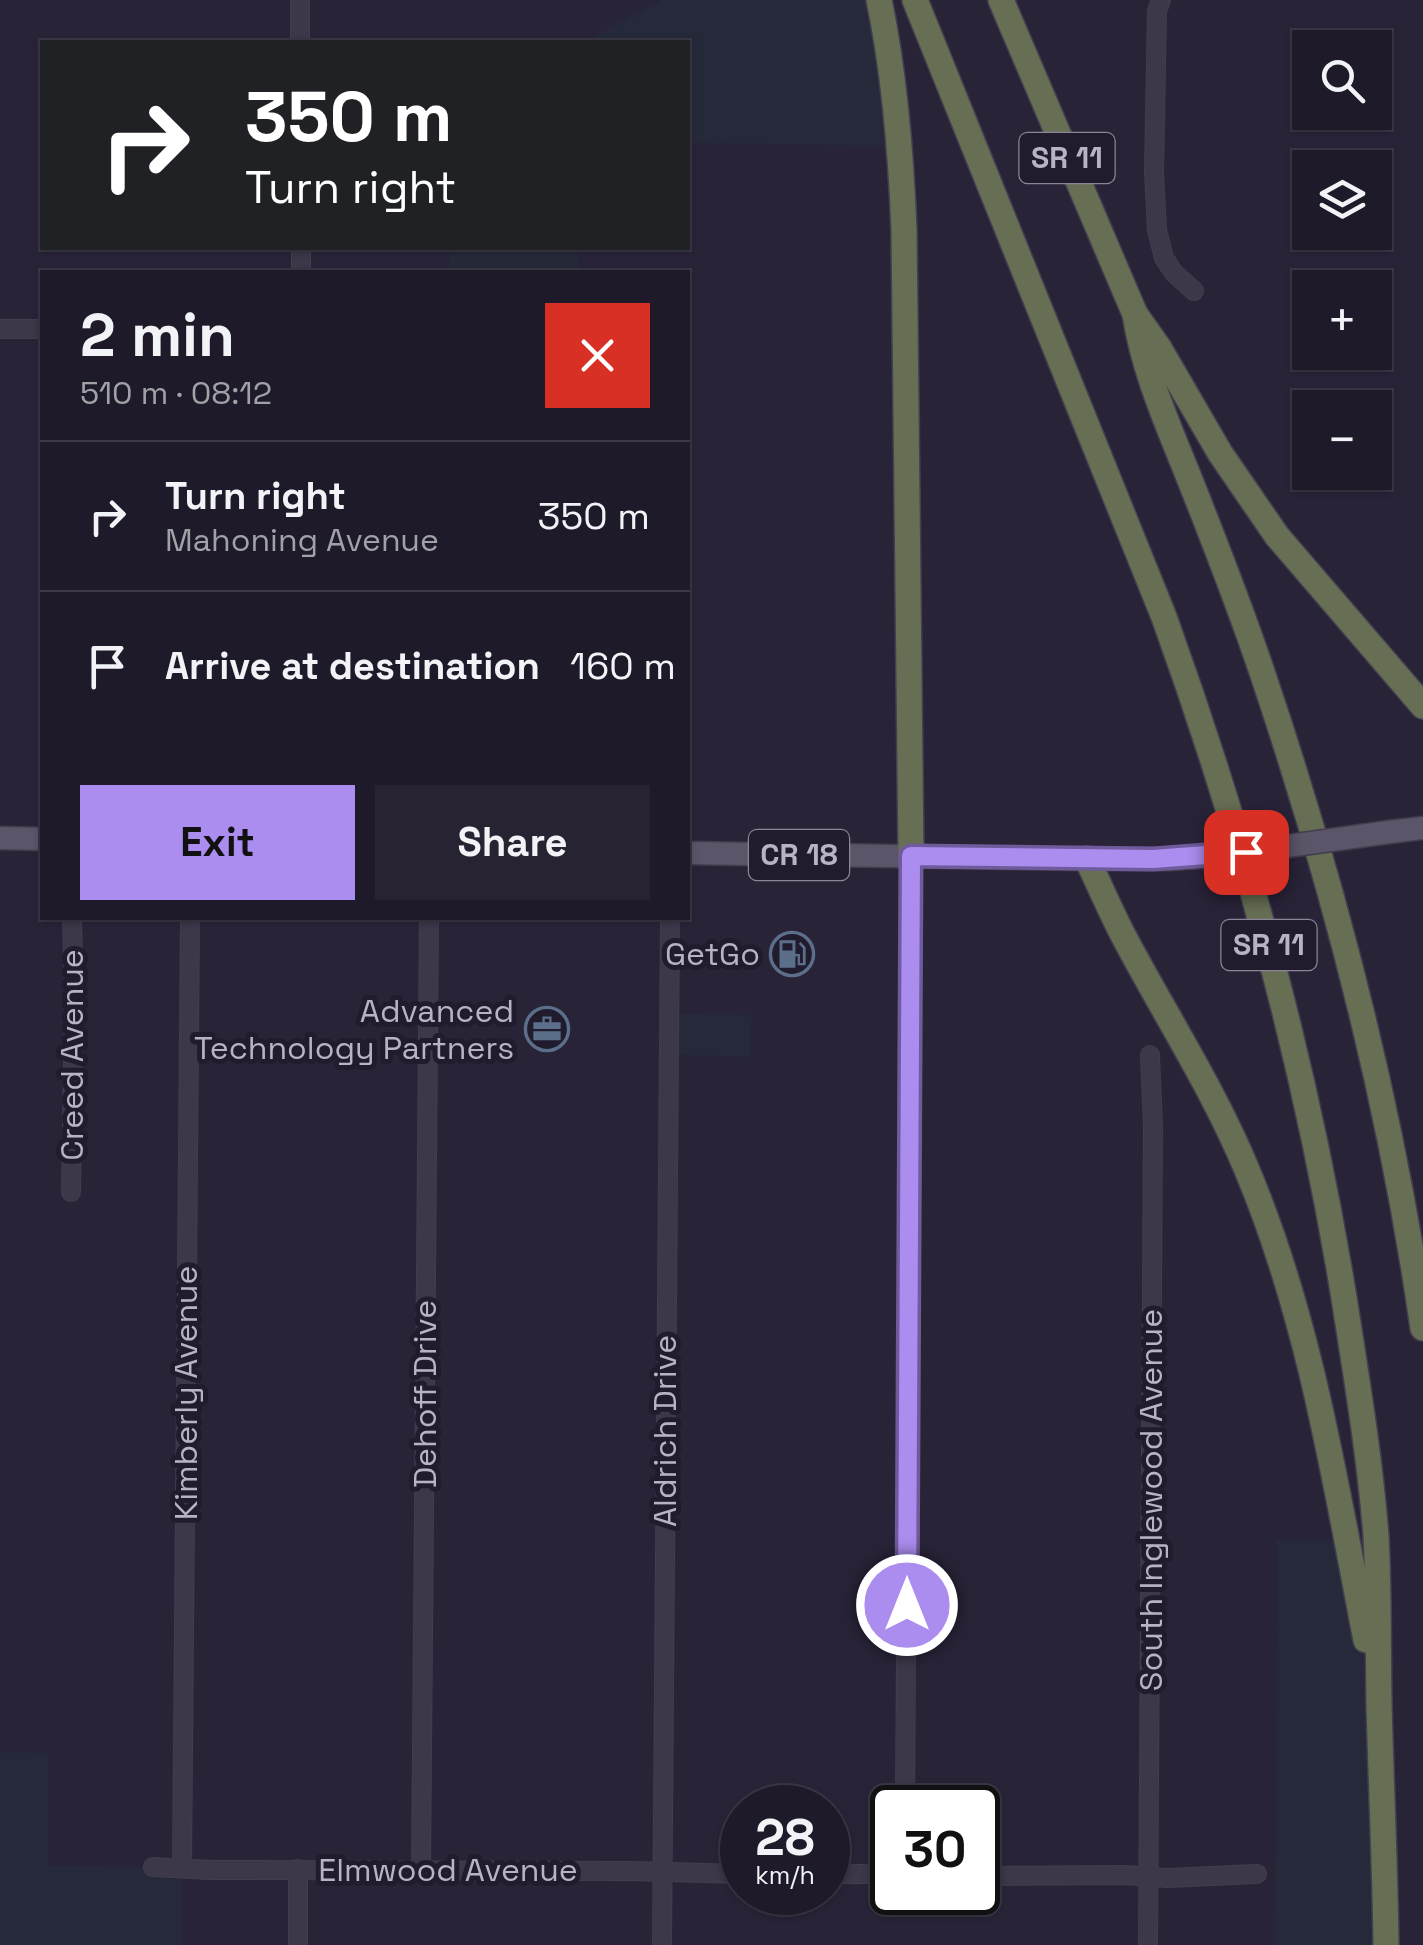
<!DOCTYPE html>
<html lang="en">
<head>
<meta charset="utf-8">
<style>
	body { margin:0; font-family:"Space Grotesk",sans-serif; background:#272332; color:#f1f3f6; height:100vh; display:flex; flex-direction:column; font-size:38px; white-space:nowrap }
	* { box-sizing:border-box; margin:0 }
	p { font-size:32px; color:#a1a1a8 }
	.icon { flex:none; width:55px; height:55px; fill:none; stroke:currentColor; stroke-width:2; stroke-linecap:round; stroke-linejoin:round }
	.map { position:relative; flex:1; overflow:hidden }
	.drawer { position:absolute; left:40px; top:270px; width:650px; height:650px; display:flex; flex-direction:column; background:#1f1a2a; border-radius:0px; box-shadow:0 2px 8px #0004,0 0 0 2px #3c3847 }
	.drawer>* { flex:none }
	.guide { position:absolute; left:40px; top:40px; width:650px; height:210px; border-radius:0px; box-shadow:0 2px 8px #0004,0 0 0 2px #3c3847; background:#202124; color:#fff; overflow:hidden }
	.tools { position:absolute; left:1292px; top:30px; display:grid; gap:20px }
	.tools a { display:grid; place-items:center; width:100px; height:100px; border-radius:0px; background:#1f1a2a; box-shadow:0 2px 8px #0004,0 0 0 2px #3c3847; font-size:50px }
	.speed { position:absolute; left:720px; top:1785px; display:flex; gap:20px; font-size:50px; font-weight:700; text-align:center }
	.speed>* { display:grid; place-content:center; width:130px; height:130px; border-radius:50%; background:#1f1a2a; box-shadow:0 2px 8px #0004,0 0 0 2px #3c3847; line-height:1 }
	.speed small { font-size:25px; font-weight:400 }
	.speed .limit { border:5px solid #111; border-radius:15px; background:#fff; color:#111 }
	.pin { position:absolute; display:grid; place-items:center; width:85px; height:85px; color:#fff; margin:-42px; border-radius:20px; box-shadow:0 5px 15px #0006 }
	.me { position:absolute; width:110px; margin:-55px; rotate:0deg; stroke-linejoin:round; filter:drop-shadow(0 0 8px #0008) }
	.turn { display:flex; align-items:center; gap:35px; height:210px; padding:0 40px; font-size:45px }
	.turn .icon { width:130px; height:130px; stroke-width:2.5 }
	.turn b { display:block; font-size:70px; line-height:85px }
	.round { display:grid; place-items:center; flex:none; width:105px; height:105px; border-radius:0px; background:#272332 }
	.head { display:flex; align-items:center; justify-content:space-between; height:170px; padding:0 40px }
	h1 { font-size:60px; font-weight:600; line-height:75px }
	.primary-button { display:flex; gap:20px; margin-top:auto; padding:20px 40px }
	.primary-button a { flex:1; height:115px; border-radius:0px; background:#ab8cef; color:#111; font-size:40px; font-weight:600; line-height:115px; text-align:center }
	.primary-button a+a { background:#272332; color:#f1f3f6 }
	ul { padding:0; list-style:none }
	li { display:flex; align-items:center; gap:30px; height:150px; padding:0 40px; border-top:2px solid #3c3847 }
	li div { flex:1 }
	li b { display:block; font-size:38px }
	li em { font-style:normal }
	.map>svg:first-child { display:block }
	.green { fill:#252939 }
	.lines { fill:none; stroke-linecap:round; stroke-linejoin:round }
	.minor-casing { stroke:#423d4f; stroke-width:20 }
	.major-casing { stroke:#423d4f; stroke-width:25 }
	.highway-casing { stroke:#443f50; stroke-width:28 }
	.minor { stroke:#3c3749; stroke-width:18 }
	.major { stroke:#5a5569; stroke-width:22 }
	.highway { stroke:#666e54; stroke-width:25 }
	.major-bridge-casing { stroke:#423d4f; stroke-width:25; stroke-linecap:butt }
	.major-bridge { stroke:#5a5569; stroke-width:22 }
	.route-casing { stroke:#6f5b9b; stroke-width:25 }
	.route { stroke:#ab8cef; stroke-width:18 }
	.labels { text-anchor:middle; stroke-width:10; stroke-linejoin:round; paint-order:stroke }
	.shield { fill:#211c2d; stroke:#8b8597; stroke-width:2.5 }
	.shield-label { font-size:30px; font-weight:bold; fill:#b8b2c5 }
	.poi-label { font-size:32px; fill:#b8b2c5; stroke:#211c2d; text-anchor:end }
	.street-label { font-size:32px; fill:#b8b2c5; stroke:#211c2d }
</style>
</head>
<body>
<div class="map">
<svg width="1423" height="1945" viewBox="0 0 1423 1945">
	<rect width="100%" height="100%" fill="#292338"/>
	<g class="green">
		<path d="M662,0h217l21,146 -212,-3v-101h-388v-1l284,1z"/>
		<path d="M449,248h130l-1,24h-129z"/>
		<path d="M679,1014l73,1 -2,42 -72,-2z"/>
		<path d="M1277,1540l70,1 32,167 7,237h-111z"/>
		<path d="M0,1752l49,1 -1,112 134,3 -1,77h-181z"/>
	</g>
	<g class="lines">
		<defs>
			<g id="minor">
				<path d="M300,0v42"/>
				<path d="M1161,0l-4,11 -3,161 3,58 7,28 10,15 20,18"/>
				<path d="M301,272v-24"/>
				<path d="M0,329h42"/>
				<path d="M71,1192l3,-195 -2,-79"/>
				<path d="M905,1808l6,-952"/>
				<path d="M153,1867l58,3 420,1 111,3"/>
				<path d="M182,1868l8,-950"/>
				<path d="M421,1870l8,-952"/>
				<path d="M828,1874h64"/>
				<path d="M978,1876l146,-1 43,3 90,-4"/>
				<path d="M298,1945v-76"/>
				<path d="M662,1945l8,-1027"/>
				<path d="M1148,1945l5,-817 -3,-73"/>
			</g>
			<g id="major">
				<path d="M1389,832l34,-4"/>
				<path d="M0,838l42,1"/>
				<path d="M688,853l399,6h82"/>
			</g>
			<g id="highway">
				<path d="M879,0c16,76 22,153 25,230l7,626"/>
				<path d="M915,0l249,617c81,224 143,452 181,687 12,77 25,155 31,232 3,56 2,112 3,167 2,81 6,161 7,242"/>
				<path d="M1001,0l134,314 24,34 61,105 57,83 146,170"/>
				<path d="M1135,314c9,58 33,111 55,166 25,63 50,127 72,192 72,213 129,433 161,656"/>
				<path d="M1087,859c12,25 23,51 36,76 41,78 90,153 124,235 63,150 88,311 119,470"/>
			</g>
		</defs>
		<use href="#minor" class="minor-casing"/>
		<use href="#major" class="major-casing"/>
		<use href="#highway" class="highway-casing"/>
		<use href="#minor" class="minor"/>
		<use href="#major" class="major"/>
		<use href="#highway" class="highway"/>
		<defs>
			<path id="major-bridge" d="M1169,859l47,-3 173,-24"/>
		</defs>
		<use href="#major-bridge" class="major-bridge-casing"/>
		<use href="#major-bridge" class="major-bridge"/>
	</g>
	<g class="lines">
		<defs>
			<path id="route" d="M907,1605l4,-749 242,3 93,-7"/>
		</defs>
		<use href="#route" class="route-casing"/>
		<use href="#route" class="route"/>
	</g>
	<defs>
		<symbol id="fuel-ring" viewBox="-11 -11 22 22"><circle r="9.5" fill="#211c2d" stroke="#5c6f8a" stroke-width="1.5"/><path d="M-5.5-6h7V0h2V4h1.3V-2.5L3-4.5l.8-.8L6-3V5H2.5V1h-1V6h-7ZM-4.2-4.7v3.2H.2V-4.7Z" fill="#5c6f8a"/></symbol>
		<symbol id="office-ring" viewBox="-11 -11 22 22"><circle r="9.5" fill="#211c2d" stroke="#5c6f8a" stroke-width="1.5"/><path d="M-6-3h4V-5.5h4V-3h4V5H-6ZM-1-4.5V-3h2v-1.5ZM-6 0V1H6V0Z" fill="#5c6f8a"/></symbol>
	</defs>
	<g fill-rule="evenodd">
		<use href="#fuel-ring" x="767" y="929" width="50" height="50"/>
		<use href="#office-ring" x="522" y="1004" width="50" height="50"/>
	</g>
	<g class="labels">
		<g class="shield">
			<rect x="1019.5" y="133" width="95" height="50" rx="8"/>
			<rect x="749" y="830" width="100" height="50" rx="8"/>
			<rect x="1221.5" y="920" width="95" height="50" rx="8"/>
		</g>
		<g class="shield-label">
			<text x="1067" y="168">SR 11</text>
			<text x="799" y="865">CR 18</text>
			<text x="1269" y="955">SR 11</text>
		</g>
		<g class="poi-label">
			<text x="760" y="965">GetGo</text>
			<text x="514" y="1022">Advanced<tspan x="514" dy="37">Technology Partners</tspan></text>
		</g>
		<g class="street-label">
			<text transform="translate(72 1055) rotate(-90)" y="11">Creed Avenue</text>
			<text transform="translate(186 1393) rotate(-90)" y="11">Kimberly Avenue</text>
			<text transform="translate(425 1394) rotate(-90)" y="11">Dehoff Drive</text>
			<text transform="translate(665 1431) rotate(-90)" y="11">Aldrich Drive</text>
			<text transform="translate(1151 1500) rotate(-90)" y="11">South Inglewood Avenue</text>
			<text x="448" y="1881">Elmwood Avenue</text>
		</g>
	</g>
</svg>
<div class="tools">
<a><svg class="icon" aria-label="search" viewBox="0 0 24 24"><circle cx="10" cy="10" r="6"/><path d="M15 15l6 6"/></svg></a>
<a><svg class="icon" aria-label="layers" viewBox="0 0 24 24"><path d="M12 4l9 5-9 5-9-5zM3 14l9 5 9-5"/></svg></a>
<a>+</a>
<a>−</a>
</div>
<div class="speed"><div>28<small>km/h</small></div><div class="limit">30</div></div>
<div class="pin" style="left:1246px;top:852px;background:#d93025"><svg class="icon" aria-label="arrive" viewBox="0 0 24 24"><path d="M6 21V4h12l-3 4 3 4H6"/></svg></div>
<svg class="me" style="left:907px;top:1605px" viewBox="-20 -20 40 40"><circle r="17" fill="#ab8cef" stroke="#fff" stroke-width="3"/><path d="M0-11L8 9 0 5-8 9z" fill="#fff"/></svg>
<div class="guide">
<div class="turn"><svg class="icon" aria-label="right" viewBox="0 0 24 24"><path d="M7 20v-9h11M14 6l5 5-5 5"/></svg><div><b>350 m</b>Turn right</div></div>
</div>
<section class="drawer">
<div class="head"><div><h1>2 min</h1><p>510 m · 08:12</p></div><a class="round" style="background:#d93025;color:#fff"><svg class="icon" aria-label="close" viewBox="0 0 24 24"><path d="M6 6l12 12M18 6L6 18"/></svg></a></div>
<ul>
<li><svg class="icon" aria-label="right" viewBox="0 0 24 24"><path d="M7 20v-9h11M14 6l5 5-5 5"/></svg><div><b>Turn right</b><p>Mahoning Avenue</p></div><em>350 m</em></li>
<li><svg class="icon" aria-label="arrive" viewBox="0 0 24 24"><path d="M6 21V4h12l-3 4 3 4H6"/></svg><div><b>Arrive at destination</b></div><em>160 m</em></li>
</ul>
<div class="primary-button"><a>Exit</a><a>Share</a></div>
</section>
</div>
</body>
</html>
